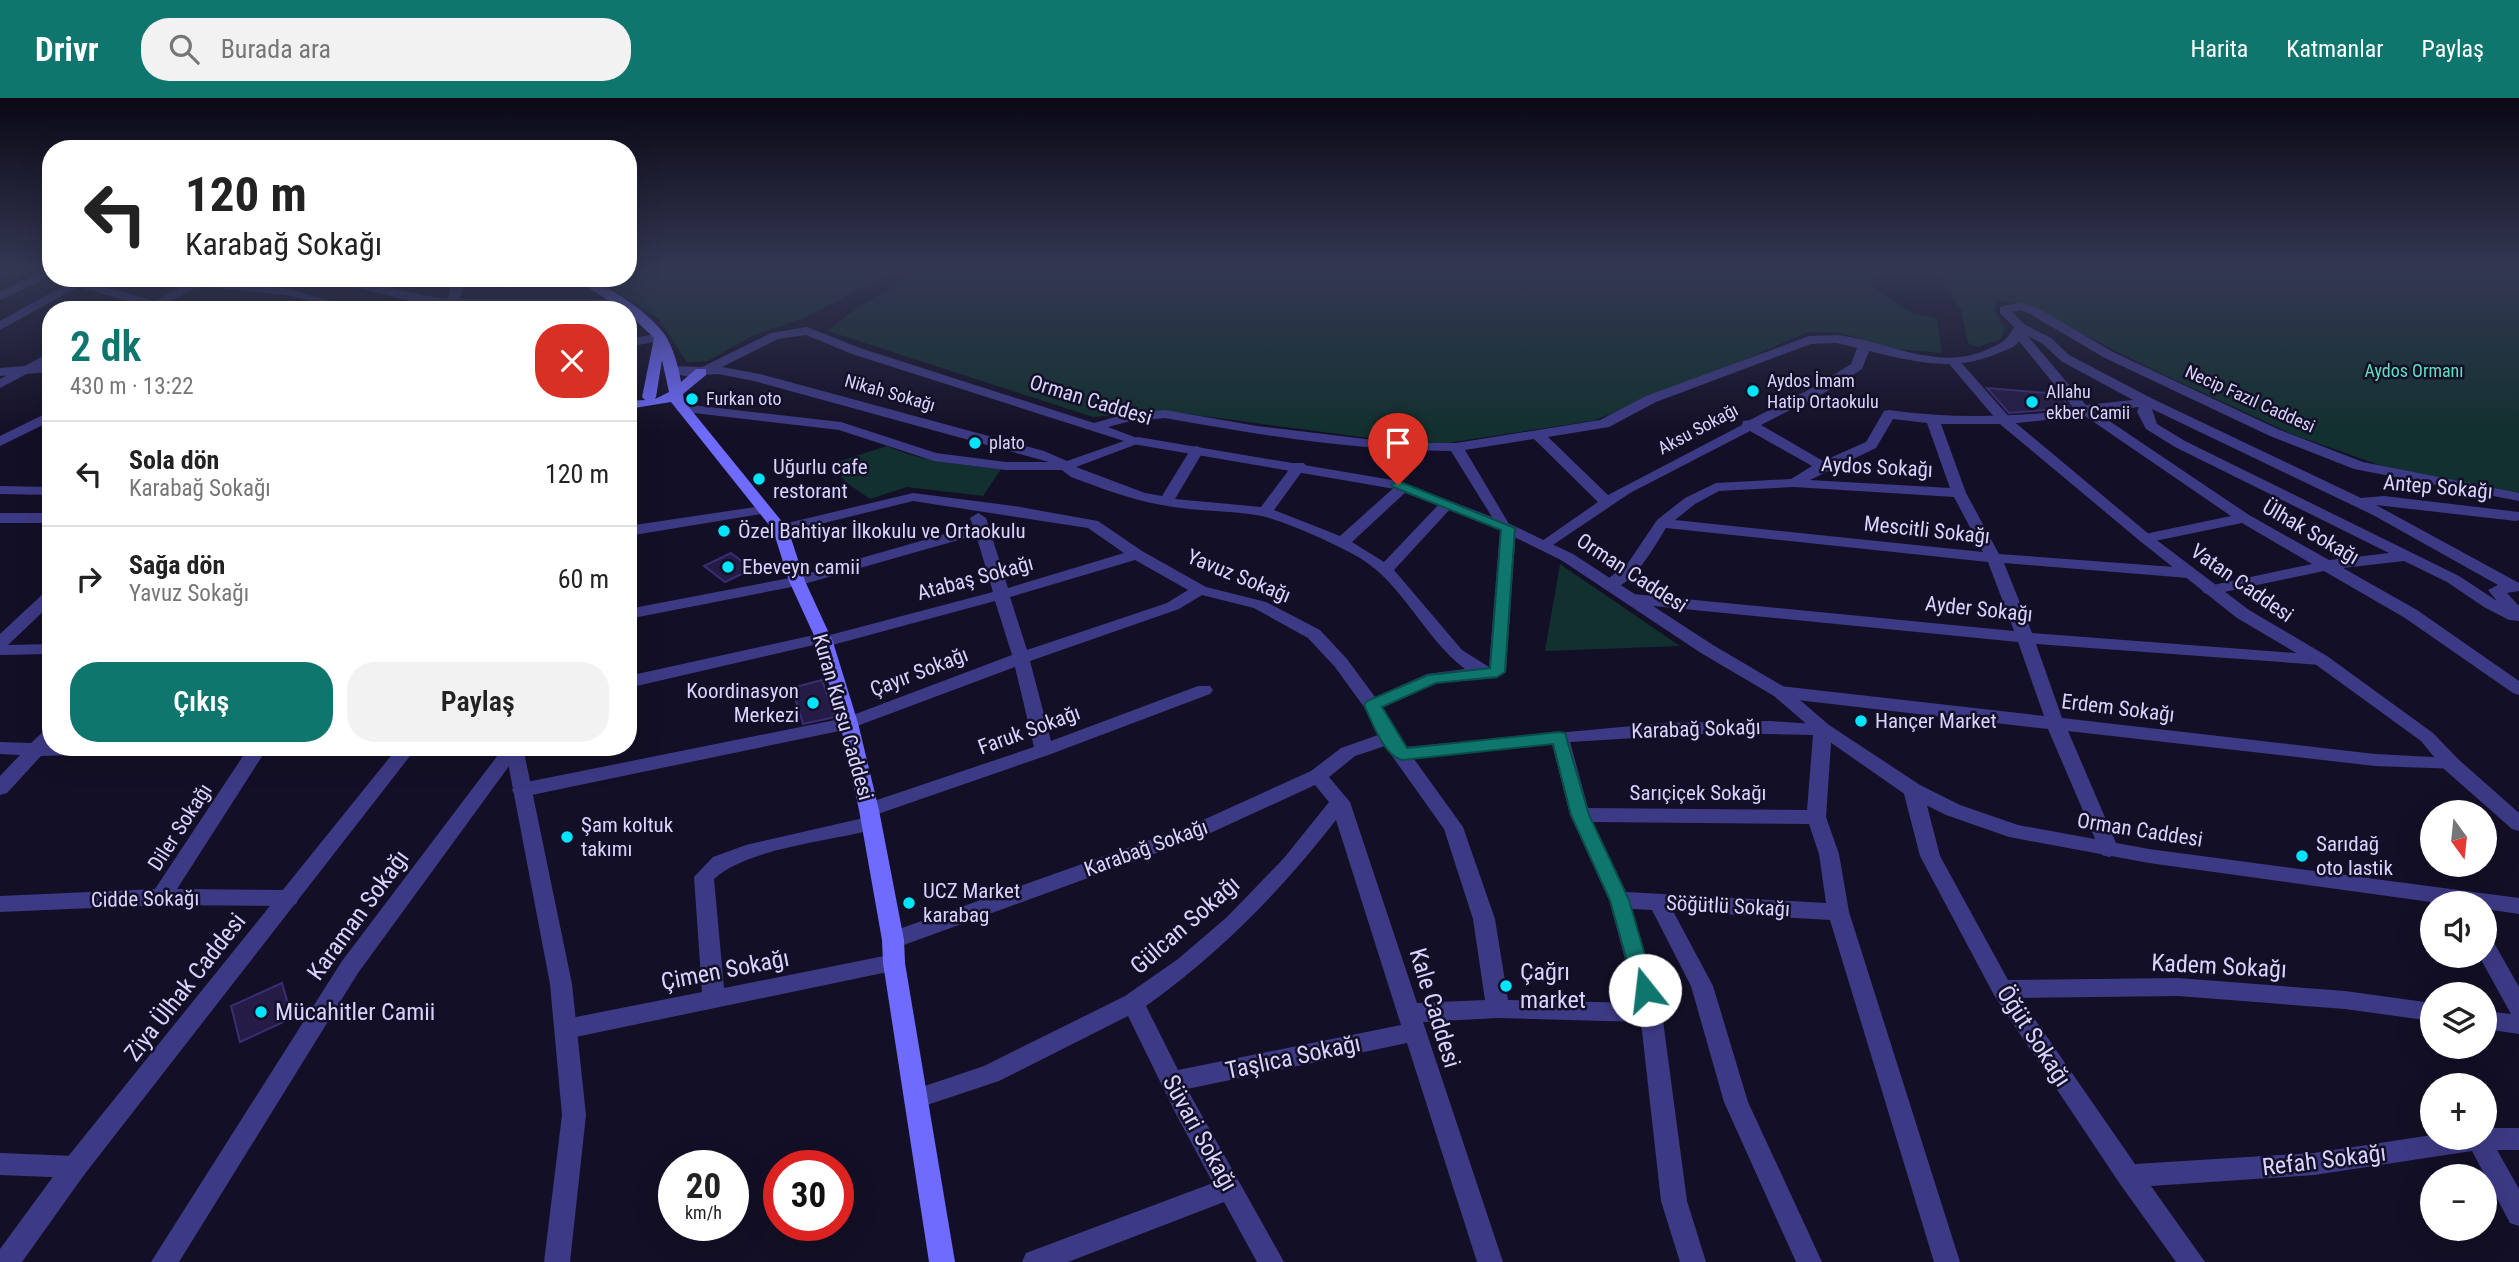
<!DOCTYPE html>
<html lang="tr">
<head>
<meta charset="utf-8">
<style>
	body { margin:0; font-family:"Roboto Condensed",sans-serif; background:#f2f2f2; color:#222; height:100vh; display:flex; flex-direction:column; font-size:26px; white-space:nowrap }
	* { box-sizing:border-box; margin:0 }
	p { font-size:23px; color:#767676 }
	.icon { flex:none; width:38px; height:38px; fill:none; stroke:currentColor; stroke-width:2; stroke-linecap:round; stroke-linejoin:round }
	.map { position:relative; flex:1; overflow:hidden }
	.side { position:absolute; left:42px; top:203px; width:595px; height:455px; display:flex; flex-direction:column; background:#fff; border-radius:28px; box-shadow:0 7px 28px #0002 }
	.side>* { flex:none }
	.guide { position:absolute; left:42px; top:42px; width:595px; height:147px; border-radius:28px; box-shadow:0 7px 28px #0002; background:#fff; color:#222; overflow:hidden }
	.needle { width:46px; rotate:165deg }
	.buttons { position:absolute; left:2420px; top:702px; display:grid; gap:14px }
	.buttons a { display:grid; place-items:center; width:77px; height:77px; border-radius:50%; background:#fff; box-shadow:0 7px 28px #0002; font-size:35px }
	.speed { position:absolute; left:658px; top:1052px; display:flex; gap:14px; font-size:35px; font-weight:700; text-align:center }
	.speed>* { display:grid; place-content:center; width:91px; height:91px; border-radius:50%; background:#fff; box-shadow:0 7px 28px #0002; line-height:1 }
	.speed small { font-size:18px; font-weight:400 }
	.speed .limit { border:10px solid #d22; background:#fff; color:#111 }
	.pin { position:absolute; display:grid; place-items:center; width:60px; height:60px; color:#fff; margin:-72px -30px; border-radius:50% 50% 50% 0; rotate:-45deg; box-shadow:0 0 7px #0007 }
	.pin .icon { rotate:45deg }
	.me { position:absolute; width:77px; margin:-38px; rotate:344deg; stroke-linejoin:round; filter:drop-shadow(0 0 5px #0008) }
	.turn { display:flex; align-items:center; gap:24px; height:147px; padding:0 28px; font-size:32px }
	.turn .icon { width:91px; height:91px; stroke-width:2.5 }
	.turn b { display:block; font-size:49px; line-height:60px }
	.round { display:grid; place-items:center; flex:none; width:74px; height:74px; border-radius:28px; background:#f2f2f2 }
	.summary { display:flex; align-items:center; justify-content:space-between; height:119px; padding:0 28px }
	h1 { font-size:42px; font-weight:600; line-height:52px; color:#0f766e }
	.button { display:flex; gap:14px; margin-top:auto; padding:14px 28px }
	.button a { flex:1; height:80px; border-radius:28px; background:#0f766e; color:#fff; font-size:28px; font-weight:600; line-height:80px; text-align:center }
	.button a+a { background:#f2f2f2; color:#222 }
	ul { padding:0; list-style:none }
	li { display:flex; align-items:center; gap:21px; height:105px; padding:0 28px; border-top:2px solid #e0e0e0 }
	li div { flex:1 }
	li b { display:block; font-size:26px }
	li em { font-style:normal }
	header { display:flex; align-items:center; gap:42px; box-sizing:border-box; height:98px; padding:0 35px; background:#0f766e; color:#fff }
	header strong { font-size:33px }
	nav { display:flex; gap:38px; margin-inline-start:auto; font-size:24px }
	.search { width:490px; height:63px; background:#f2f2f2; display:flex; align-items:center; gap:18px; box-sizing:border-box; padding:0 24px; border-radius:28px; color:#767676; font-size:26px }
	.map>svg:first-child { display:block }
	.green { fill:#12302f }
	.building { fill:#241b47; stroke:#3b2d73; stroke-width:2 }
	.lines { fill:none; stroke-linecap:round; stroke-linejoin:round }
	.minor { fill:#3d3a85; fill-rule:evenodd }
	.tertiary { fill:#3d3a85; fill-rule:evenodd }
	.secondary { fill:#6f6bff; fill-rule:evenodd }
	.route { fill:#0f766e; stroke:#0a4d48; stroke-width:2 }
	.poi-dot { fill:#00e5ff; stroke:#130f26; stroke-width:2.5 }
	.labels { text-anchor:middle; stroke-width:5; stroke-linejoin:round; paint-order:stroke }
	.far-park-label { font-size:18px; fill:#5fe0c0; stroke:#130f26 }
	.far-poi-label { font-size:18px; fill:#d9d4ff; stroke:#130f26; text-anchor:start }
	.far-street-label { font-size:18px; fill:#d9d4ff; stroke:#130f26 }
	.street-label { font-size:21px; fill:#d9d4ff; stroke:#130f26 }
	.poi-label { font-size:21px; fill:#d9d4ff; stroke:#130f26; text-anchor:start }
	.near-street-label { font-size:24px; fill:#d9d4ff; stroke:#130f26 }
	.near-poi-label { font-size:24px; fill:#d9d4ff; stroke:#130f26; text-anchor:start }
</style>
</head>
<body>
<header>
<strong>Drivr</strong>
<div class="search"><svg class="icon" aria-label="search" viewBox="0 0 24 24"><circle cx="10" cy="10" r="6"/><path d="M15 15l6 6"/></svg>Burada ara</div>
<nav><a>Harita</a><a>Katmanlar</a><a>Paylaş</a></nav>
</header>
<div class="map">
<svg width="2519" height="1164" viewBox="0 0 2519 1164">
	<rect width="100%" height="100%" fill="#130f26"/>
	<g class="green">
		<path d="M628,173h266l-88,46 -54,19 -44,25 -21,1 -28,-43 -63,-41h32z"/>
		<path d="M922,173h957l3,2 -13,11 42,29 26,5 5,35 -47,-4 -55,-16 -32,-1 -145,63 -71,26 -164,25 -262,-35 -73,6 -265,-86 27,-22z"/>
		<path d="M1935,173h584v227l-140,-33 -85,-30 -147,-68 -123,-63 -27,-3 -3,9 11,19 -5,11 -22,7 -10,-4 -7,-34z"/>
		<path d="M887,348c36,16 75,18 114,23l-18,27 -76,-9 -37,12 -23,-16 -16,-19z"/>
		<path d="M1560,466l120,82 -135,5z"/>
	</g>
	<g class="building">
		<path d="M1987,290l72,6 11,14 -61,5z"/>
		<path d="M731,455l21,16 -27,13 -21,-16z"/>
		<path d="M822,582l13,37 -32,7 -11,-36z"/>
		<path d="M282,885l10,35 -52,24 -9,-36z"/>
	</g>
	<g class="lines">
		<g class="minor">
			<path d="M0,173h9l-9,6z"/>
			<path d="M42,173h9v5l-51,24v-8z"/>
			<path d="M53,180h20l81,23 44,-23h15l-3,3 78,8 73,21h-20l-54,-15 -88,-9 -34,18 14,6h-20l-81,-23 -78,43v-9l67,-37z"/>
			<path d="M320,180c43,0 85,16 128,21l4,-21h12l-4,21h163l6,4 -6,4h-164l-1,3h-12l1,-4 -29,-3z"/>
			<path d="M2022,204l14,5 77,45 167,78 83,32 156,31v8l-165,-32 -84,-33 -165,-78 -77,-45 -7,-3 -9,2 12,12 27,14 18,17 84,44 208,99 23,-2 135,16v8l-3,1 -140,-16 143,78v8l-12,2 12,13v15l-10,-1 -25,-13 -37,-25 -43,-21 -61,7 74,42 102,71v14l-6,-2 -108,-75 -81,-47 -114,24 -6,-2 -2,-3 2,-3 108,-23 -70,-41 -97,20 -5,-2 -3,-3 3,-3 91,-19 -146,-100 -77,8h-67l25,69 33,61 189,14 8,5 -8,5 -184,-15 28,70 289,22 9,5 -9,5 -285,-21 26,74 313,36 76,4 7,1 2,5 -2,5 -83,-3 -307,-35 51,119 -3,5 -7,2 -7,-2 -54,-126 -268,-31 -9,-6 9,-6 264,30 -26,-74 -385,-38 -8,-5 8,-5 381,37 -26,-69 -322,-34c-11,17 -37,67 -62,60l-2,-3 2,-3 24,-19 29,-43 28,-22 31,-15 75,-4 21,-13 -62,-35 -120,62 -86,58 -8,-5 3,-3 59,-41 -64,-63 -69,11 44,74 7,4 -10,144 -9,6 -61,5 -54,24 23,40 260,-24 105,-2 59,4 3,4 -6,88 13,37 10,58 111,350h-26l-104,-342 -157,-9 40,75 35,116 74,160h-26l-72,-160 -33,-116 -39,-76 -20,-1 30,104 25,188 19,61h-26l-19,-61 -20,-179 -143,-4 -75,4 80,240h-26l-70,-219 -220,46 97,173h-27l-33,-60 -156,60h-46l4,-9 187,-70 -37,-69 -48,-98 -129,65 -81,27 -8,-3 -4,-7 4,-7 74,-25 141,-70 53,-37 49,-42 57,-59 45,-56 -14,-17 -109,50 -305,111 -8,2 -8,-2 -3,-6 3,-6 307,-109 119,-54 30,-23 37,-13 -14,-28 -29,-40 -27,-29 -54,-30 -52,-13 -23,14 -149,52 21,80 147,-55h12l3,4 -3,4 -159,60 -179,62 6,2 3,5 -3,5c-47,14 -129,19 -164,51l10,109 170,-34 8,3 3,6 -3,6 -336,70 -8,-3 -3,-7 3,-7 8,-3 136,-27 -8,-115 19,-20 33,-12 122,-28 -6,-2 -3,-5 3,-5 172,-58 -19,-80 -166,62 -327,68 -7,-2 -3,-5 3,-5 7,-2 323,-65 167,-63 -17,-54 -170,46 -7,-3 -190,44v-12l195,-43 7,2 163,-43 -17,-57 -179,51 -169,33v-10l167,-32 178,-51 -3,-8 8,-5 8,5 22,70 116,-35 -36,-25 -175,-27 -133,33 -8,-5 3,-3 138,-33 101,13 84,15 44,30 64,36 60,15 54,28 27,29 28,38 52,-23 38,-5c-40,-30 -62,-85 -105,-111 -22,-13 -73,-36 -98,-42 -30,-6 -67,-4 -100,-11 -31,-5 -61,-17 -91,-28l-9,-7h-56l-72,-9 -95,-31 -162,-19v-6l5,-1 159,18 95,31 70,9h43l-295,-81 -36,-7 -33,2 -18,-4v-6l35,1 69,-34 36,-6 53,21 234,75 32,-9 39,-4 92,16 142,17h57l144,-23 46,-24 163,-60c9,0 18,-1 27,-1 50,5 100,37 150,15 14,-6 21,-9 28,-23l-14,-14v-6zM806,237l46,19 272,87 -57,20 -23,-10 -284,-77 -38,-7 56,-28zM2028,238l15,8 18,17 72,39 -47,5zM2019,243l56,69c-62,7 -123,9 -186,0l-5,1 -18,31 -43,19 -62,-36 65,-33 36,-23 7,-18c46,11 86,22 132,1 7,-3 14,-4 18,-11zM1837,245l20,5 -6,16 -35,22 -66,34 -7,1 -1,4 -134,70 -60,-58 61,-10 47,-25 155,-58zM2139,309l-2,5 9,17 29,18 214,106 -60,7 -80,-45 -153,-103zM2152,311l221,106 125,70 -10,5 9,11 -38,-25 -274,-135 -28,-17zM1165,320c95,17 190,33 286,33l49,79 -11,137 -27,-17 -68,-80 58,-63 2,-3 -2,-3h-10l-58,61 -32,-20 56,-52 2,-3 -2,-3h-10l-58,52 -66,-26 32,-44 -2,-3h-10l-33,44 -86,-8 29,-49 -7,-4 -5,1 -30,49 -17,-3 -69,-26 69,-26 -37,-14 19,-5zM1893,321l34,4 23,65 -140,-8 66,-32zM1794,389l160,10 29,55 -308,-32 20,-16 24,-13zM1135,462l53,30 -21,13 -140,47 -17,-53zM1717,635l96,2 -6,75 -219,-2 -18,-66zM1552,646l18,71 39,85 28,103 -129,-3 -13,-81 -32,-92 -49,-68zM1385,648l59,83 29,90 12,81 -68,3 -67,-201 -21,-25 26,-21zM1336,722l65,205 -223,45 -32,-64c75,-54 133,-113 190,-186zM1593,724l216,2 10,30 7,49 -200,-11z"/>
			<path d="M660,235l4,1v6l-36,7v-8z"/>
			<path d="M51,254v9l-51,27v-9z"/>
			<path d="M51,313v10l-51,25v-10z"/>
			<path d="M0,388l51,1v8l-51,-1z"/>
			<path d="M762,408l5,1 2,3 -2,3 -139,23v-10z"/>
			<rect x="0" y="415" width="51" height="10"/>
			<path d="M51,492v14l-43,41 43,-1v10l-51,1v-21l45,-42z"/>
			<path d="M51,630v19h104l-9,6 -105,3 -34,37 -7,2v-19l20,-21 -20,-1v-12l31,1 14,-13z"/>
			<path d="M249,649h19l-91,142 112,1 7,2 3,6 -3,6 -7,2 -128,-1 -161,7v-16l155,-7z"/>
			<path d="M504,649h19l-165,226 -179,289h-28l191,-301z"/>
			<path d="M1913,685l7,2 3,5 17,66 68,124 170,-2 167,13 87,12v18l-87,-12 -167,-13 -158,2 115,166 179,-11 118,-18v3h53v-10h34v22h-22l22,39v37l-9,-3 -38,-72 -158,24 -163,11 54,76h-29l-56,-78 -126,-189 -74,-139 -17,-66 3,-5z"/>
			<path d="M2485,840l8,3 26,46v47l-34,-5v-18l26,3 -32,-58h6z"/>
			<path d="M0,1055l75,3 9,3 3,8 -3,8 -9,3 -75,-3z"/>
		</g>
		<g class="tertiary">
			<path d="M1954,260l4,1 53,60 139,116 99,75 78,46 106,77 25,26 61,54v18l-7,-2 -68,-60 -23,-28 -106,-77 -78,-46 -97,-77 -139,-116 -51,-60 -2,-3z"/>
			<path d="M51,266v8l-51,4v-8z"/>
			<path d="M1138,339l260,44 110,42 65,31 140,91 73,43 43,37 91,60 40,20 58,20 131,24 370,49v16l-34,-5v-6h-47l-289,-40 -140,-26 -63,-22 -40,-20 -89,-62 -43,-37 -73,-43 -140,-93 -63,-31 -103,-40 -262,-45v-6z"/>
			<path d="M398,649h19l-333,428 -62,87h-22v-13l66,-90z"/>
			<path d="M505,649h18l49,237 14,131 -16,147h-26l18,-147 -12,-131z"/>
		</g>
		<path class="secondary" d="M573,180c28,0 76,34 92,57 8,12 14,33 16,47l15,-13h10v6l-23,19 1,7 104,128 17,52 28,61 25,81 21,87 25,130 1,23 50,299h-26l-46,-299 -1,-23 -23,-130 -19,-87 -23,-81 -28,-61 -16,-51 -102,-128 -43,7v-8l17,-1 -3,-3 12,-59 -26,-25v-3h-4zM662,262l7,32 -14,7 1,-2z"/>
	</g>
	<linearGradient id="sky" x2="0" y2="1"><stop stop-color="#0a0815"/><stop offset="0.51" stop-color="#333752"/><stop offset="1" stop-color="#333752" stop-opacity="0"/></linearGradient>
	<rect width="2519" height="336" fill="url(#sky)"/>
	<path class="route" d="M1398,383l117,47 -10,144 -8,5 -61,6 -54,24 25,41 152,-16 6,1 24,82 40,85 26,90 -3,6 -7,2 -7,-2 -3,-6 -25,-90 -39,-85 -18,-71 -151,16c-19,-5 -30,-39 -38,-55l3,-4 61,-26 62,-7 11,-138 -108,-43 -2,-2z"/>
	<g class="poi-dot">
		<circle cx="1753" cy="293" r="7"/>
		<circle cx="692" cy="301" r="7"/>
		<circle cx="2032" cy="304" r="7"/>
		<circle cx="975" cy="345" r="7"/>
		<circle cx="759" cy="381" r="7"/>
		<circle cx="724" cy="433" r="7"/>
		<circle cx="728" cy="469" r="7"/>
		<circle cx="813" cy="605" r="7"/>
		<circle cx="1861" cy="623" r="7"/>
		<circle cx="567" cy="739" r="7"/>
		<circle cx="2302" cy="758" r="7"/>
		<circle cx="909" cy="805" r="7"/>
		<circle cx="1506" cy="888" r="7"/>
		<circle cx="261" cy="914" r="7"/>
	</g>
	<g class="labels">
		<g class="far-park-label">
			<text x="2414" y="279">Aydos Ormanı</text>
		</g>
		<g class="far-poi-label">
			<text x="1767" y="289">Aydos İmam<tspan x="1767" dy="21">Hatip Ortaokulu</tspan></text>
			<text x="2046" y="300">Allahu<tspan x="2046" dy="21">ekber Camii</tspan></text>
			<text x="706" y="307">Furkan oto</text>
			<text x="989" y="351">plato</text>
		</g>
		<g class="far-street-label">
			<text transform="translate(890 295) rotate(16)" y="6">Nikah Sokağı</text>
			<text transform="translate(2250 301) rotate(24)" y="6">Necip Fazıl Caddesi</text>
			<text transform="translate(1698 331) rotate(-28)" y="6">Aksu Sokağı</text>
		</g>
		<g class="street-label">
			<text transform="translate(1091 302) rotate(17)" y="7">Orman Caddesi</text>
			<text transform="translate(1877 369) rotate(3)" y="7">Aydos Sokağı</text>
			<text transform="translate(2438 389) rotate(5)" y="7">Antep Sokağı</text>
			<text transform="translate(1927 432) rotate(6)" y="7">Mescitli Sokağı</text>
			<text transform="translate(2311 434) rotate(30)" y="7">Ülhak Sokağı</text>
			<text transform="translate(1632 475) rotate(33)" y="7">Orman Caddesi</text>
			<text transform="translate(1239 478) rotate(22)" y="7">Yavuz Sokağı</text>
			<text transform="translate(975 480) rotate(-15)" y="7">Atabaş Sokağı</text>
			<text transform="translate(2242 485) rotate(35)" y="7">Vatan Caddesi</text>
			<text transform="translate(1979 511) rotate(6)" y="7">Ayder Sokağı</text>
			<text transform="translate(919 574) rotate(-21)" y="7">Çayır Sokağı</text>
			<text transform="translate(2118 610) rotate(7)" y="7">Erdem Sokağı</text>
			<text transform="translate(843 619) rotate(74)" y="7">Kuran Kursu Caddesi</text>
			<text transform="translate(1696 631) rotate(-2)" y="7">Karabağ Sokağı</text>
			<text transform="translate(1029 632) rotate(-20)" y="7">Faruk Sokağı</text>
			<text x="1698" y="702">Sarıçiçek Sokağı</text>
			<text transform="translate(180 729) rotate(-57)" y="7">Diler Sokağı</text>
			<text transform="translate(2140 732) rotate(9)" y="7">Orman Caddesi</text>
			<text transform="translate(1146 750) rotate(-20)" y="7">Karabağ Sokağı</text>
			<text transform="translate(145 801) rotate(-1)" y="7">Cidde Sokağı</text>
			<text transform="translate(1728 808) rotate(3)" y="7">Söğütlü Sokağı</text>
		</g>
		<g class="poi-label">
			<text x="773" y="376">Uğurlu cafe<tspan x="773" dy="24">restorant</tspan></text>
			<text x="738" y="440">Özel Bahtiyar İlkokulu ve Ortaokulu</text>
			<text x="742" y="476">Ebeveyn camii</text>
			<text x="799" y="600" text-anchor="end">Koordinasyon<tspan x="799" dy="24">Merkezi</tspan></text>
			<text x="1875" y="630">Hançer Market</text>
			<text x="581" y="734">Şam koltuk<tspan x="581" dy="24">takımı</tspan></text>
			<text x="2316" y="753">Sarıdağ<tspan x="2316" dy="24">oto lastik</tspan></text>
			<text x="923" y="800">UCZ Market<tspan x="923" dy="24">karabag</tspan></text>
		</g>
		<g class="near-street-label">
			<text transform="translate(358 817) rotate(-54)" y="8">Karaman Sokağı</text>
			<text transform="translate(1185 827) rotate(-41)" y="8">Gülcan Sokağı</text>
			<text transform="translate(2219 868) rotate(3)" y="8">Kadem Sokağı</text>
			<text transform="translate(725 872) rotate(-11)" y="8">Çimen Sokağı</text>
			<text transform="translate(185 889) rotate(-52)" y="8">Ziya Ülhak Caddesi</text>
			<text transform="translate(1435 910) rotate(73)" y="8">Kale Caddesi</text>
			<text transform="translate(2034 938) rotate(57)" y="8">Öğüt Sokağı</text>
			<text transform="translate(1293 959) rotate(-12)" y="8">Taşlıca Sokağı</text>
			<text transform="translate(1200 1035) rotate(61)" y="8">Süvari Sokağı</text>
			<text transform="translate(2324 1062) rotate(-7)" y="8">Refah Sokağı</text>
		</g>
		<g class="near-poi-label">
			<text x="1520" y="882">Çağrı<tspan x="1520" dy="28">market</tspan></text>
			<text x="275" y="922">Mücahitler Camii</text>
		</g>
	</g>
</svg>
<div class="buttons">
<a><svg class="needle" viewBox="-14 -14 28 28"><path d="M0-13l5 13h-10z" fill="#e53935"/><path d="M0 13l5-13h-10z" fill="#767676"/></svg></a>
<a><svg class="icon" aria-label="sound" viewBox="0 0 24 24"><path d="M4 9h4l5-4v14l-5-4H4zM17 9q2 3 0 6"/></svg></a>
<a><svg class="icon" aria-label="layers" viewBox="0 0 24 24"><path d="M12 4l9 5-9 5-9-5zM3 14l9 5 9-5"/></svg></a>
<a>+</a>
<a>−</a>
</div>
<div class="speed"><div>20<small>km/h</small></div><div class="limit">30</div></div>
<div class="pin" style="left:1398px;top:387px;background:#d93025"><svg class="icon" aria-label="arrive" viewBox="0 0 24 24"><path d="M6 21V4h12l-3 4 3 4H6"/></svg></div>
<svg class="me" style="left:1645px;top:892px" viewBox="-20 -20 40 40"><circle r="19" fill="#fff"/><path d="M0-13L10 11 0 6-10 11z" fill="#0f766e"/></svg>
<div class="guide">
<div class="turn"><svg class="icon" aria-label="left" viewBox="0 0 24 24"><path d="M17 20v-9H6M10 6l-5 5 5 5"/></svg><div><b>120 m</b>Karabağ Sokağı</div></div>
</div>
<section class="side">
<div class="summary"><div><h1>2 dk</h1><p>430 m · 13:22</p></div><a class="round" style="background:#d93025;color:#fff"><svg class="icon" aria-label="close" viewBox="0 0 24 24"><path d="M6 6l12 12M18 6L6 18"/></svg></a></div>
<ul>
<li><svg class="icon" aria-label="left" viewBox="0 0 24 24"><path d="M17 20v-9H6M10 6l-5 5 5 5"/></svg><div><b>Sola dön</b><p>Karabağ Sokağı</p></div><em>120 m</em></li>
<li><svg class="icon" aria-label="right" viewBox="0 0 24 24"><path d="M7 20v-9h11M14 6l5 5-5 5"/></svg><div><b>Sağa dön</b><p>Yavuz Sokağı</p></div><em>60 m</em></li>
</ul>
<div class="button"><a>Çıkış</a><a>Paylaş</a></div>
</section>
</div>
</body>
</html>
